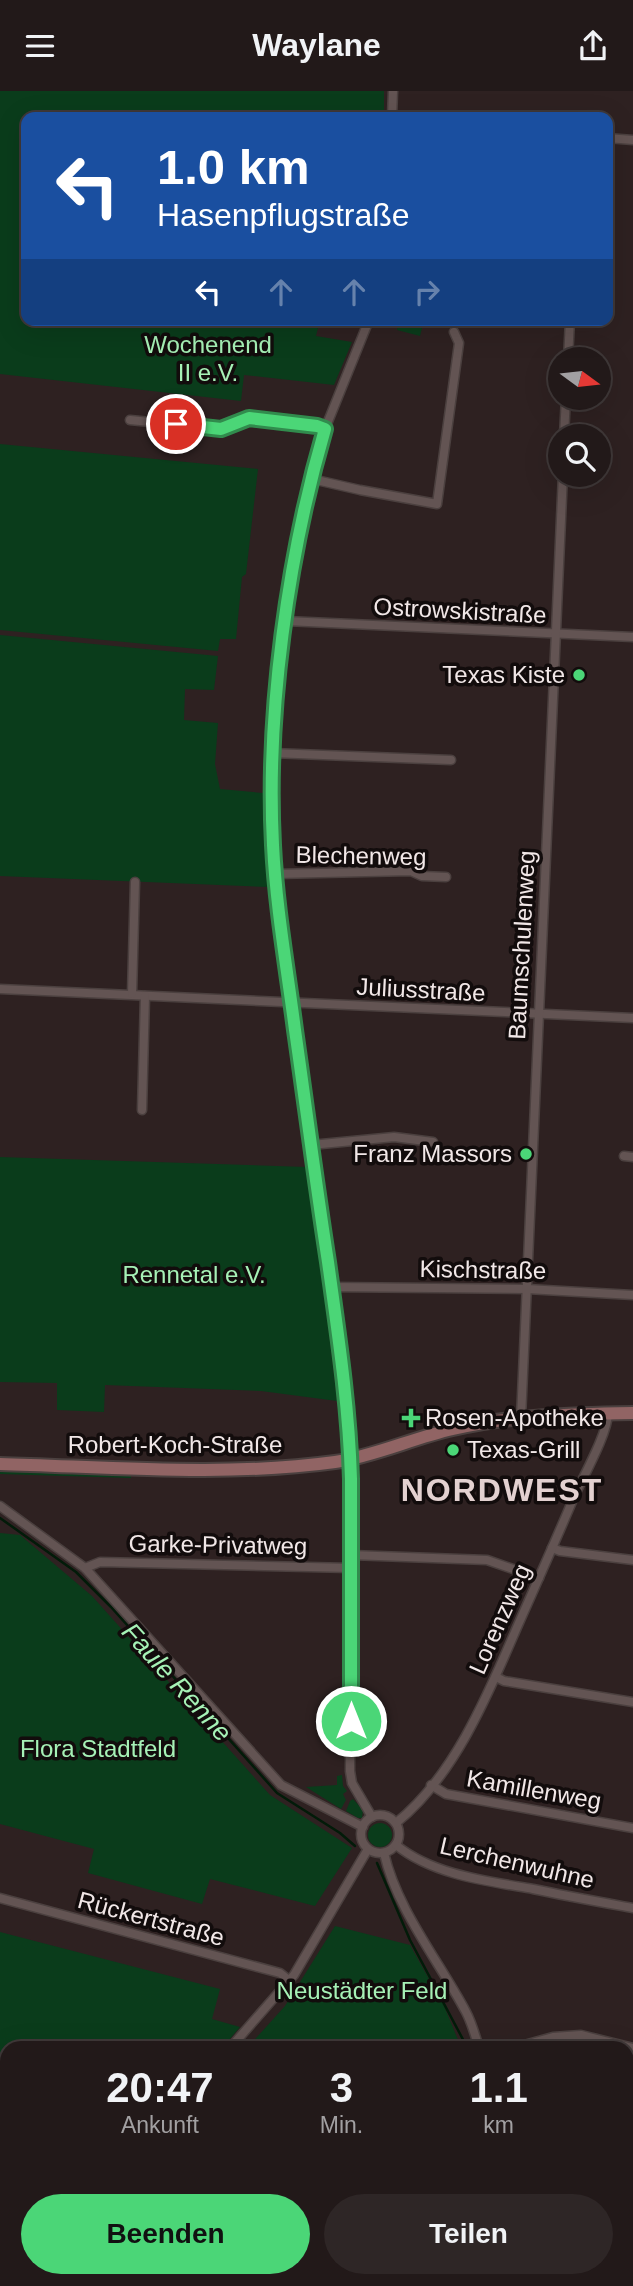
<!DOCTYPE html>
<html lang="de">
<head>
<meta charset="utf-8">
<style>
	body { margin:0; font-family:Helvetica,sans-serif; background:#2e2626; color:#f1f3f6; height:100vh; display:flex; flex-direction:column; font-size:26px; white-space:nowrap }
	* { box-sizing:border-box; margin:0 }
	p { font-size:23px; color:#a2a0a2 }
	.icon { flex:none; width:38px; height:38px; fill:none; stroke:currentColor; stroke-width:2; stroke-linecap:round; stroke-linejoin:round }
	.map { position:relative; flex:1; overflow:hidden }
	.panel { position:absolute; left:0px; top:1950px; width:634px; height:247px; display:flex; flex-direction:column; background:#221919; border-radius:21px 21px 0 0; box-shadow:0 7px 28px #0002,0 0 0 2px #3f3838 }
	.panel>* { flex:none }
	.guide { position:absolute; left:21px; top:21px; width:592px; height:214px; border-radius:14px; box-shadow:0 7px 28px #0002,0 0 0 2px #3f3838; background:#1a4fa0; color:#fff; overflow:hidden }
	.needle { width:46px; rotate:105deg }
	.fabs { position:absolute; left:548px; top:256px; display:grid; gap:14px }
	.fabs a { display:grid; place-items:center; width:63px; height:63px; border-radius:50%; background:#221919; box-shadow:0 7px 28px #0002,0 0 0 2px #3f3838; font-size:35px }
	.pin { position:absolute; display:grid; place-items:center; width:60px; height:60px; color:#fff; margin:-30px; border:4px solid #fff; border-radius:50%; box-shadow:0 2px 7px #0007 }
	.me { position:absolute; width:77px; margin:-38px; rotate:0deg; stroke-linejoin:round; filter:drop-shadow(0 0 5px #0008) }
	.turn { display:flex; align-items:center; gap:24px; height:147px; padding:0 21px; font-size:32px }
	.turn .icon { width:91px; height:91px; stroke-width:2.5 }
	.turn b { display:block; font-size:49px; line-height:60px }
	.lanes { display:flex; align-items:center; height:66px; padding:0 21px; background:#0003; justify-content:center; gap:35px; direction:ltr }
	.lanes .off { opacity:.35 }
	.eta { display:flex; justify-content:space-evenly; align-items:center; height:119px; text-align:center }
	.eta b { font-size:42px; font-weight:700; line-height:49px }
	.cta { display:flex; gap:14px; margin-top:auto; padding:14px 21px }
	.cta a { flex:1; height:80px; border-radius:42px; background:#4bd677; color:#111; font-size:28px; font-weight:700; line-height:80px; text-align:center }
	.cta a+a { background:#2e2626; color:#f1f3f6 }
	header { display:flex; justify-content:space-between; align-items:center; height:91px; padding:0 21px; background:#221919; font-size:32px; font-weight:700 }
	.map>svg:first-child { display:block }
	.green { fill:#0a3c1b }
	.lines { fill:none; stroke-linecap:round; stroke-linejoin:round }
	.stream { stroke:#021b09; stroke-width:2.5 }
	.street-casing { stroke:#4b403f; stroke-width:11 }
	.secondary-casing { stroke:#4b403f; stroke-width:16 }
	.street { stroke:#635453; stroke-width:8 }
	.secondary { stroke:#916464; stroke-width:12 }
	.route-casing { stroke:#318b4d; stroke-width:18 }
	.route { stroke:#4bd677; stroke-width:12 }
	.poi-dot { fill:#4bd677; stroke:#120c0c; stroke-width:2.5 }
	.labels { text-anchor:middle; stroke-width:7; stroke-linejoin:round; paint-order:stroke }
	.park-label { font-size:24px; fill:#a6f1b6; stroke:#120c0c }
	.street-label { font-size:24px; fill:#f1e7e7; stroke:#120c0c }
	.poi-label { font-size:24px; fill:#f1e7e7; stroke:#120c0c; text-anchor:end }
	.water-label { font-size:26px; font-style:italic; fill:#a6f2b6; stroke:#120c0c }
	.district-label { font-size:32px; font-weight:bold; letter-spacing:2px; fill:#e3d1d0; stroke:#120c0c }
</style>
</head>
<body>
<header><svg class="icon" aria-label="menu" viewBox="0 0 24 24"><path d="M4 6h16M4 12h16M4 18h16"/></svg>Waylane<svg class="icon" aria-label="share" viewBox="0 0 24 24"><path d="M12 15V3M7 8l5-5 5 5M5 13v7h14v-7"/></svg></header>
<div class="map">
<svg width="633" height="2195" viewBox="0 0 633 2195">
	<rect width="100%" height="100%" fill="#2e2121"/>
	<g class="green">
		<path d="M0,0h384v26h-358v203h294l-4,16 36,6 -18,43 -90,-10 -3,26 -241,-27z"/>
		<path d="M399,229h25l-4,16 -23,-6z"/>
		<path d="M0,353l258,25 -12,105 -4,3 -6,62h-16l-2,12 -218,-21z"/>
		<path d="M0,544l218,21 -4,34 -29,-1 -1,31 34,3 -3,41 5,25 43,4 5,94 -268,-11z"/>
		<path d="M0,1066l307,10 8,49 22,185 -76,-10 -156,-6 -1,27 -47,-2v-27l-57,-1z"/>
		<path d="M0,1380l131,2v5l-131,-4z"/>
		<path d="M0,1442l20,2 72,61 178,199 82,53 -37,58 -105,-27 -8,25 -114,-31 6,-24 -94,-25z"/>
		<path d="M342,1684l1,11 4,5 -4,3 3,6 -5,9 -35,-22 31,-2v-9z"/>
		<path d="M353,1708l10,11 -1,8h-4l-12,-7 4,-10z"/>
		<circle cx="380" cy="1744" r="12"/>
		<path d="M335,1835l75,19 34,61 17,41h-213l37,-41z"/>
		<path d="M0,1841l220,57 -8,30 28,8 -17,20h-216v231l-7,-2z"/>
		<path d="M181,2189h356l2,6h-336z"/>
	</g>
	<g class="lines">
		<g class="stream">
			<path d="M0,1427l76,54 35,35 166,186 63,40 15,13"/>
			<path d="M377,1772l33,77 57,107"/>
			<path d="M475,2189l1,6"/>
		</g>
		<defs>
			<g id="street">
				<path d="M392,26l1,-26"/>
				<path d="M607,47l26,2"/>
				<path d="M369,229l-44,109 -28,120 -21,151 -4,97 5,100 60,428 14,154 -1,292 2,12 20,34"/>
				<path d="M568,268l2,-39"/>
				<path d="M130,329l91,9 28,-11 68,8 8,3"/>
				<path d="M564,345l2,-39"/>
				<path d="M312,388l48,11 77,14 22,-161 -5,-11"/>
				<path d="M286,530l347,16"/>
				<path d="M272,662l179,7"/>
				<path d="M275,783l136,-3 11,5 24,1"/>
				<path d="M0,898l633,29"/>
				<path d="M132,903l3,-112"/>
				<path d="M142,1019l3,-114"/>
				<path d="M311,1054l83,-8 39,5"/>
				<path d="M624,1065l9,1"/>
				<path d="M331,1196l196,2 106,6"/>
				<path d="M521,1327l42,-944"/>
				<path d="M0,1415l85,62 196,217 82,42"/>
				<path d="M552,1457l8,3 73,9"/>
				<path d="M351,1464l136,5 52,18"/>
				<path d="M85,1477l15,-6 251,6"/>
				<path d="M496,1586l8,4 129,21"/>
				<path d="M431,1694l15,9 187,34"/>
				<circle cx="380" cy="1743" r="19"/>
				<path d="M396,1732c59,-47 93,-131 122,-198 19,-43 38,-85 56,-128 9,-20 34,-64 34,-84"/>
				<path d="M396,1754c37,30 91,36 137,44 33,7 67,13 100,19"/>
				<path d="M384,1762c13,57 55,108 82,159 6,11 9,24 13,35"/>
				<path d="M0,1807l280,75 10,8"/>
				<path d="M231,1956l63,-72 74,-126"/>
				<path d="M517,1956l36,-10 28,-2 52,13"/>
				<path d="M626,2095l7,1"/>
				<path d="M0,2188l24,7"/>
				<path d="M546,2189l2,6"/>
				<path d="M33,2195l4,-6"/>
				<path d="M606,2195l2,-6"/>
			</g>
			<path id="secondary" d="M0,1373c111,3 225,13 335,-2 40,-6 78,-24 118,-33 59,-14 120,-15 180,-16"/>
		</defs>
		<use href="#street" class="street-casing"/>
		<use href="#secondary" class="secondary-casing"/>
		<use href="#street" class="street"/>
		<use href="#secondary" class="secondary"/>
	</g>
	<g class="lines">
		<defs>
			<path id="route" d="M176,333l45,5 28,-11 68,8 8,3c-37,127 -59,283 -52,416 3,62 14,123 22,185 11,77 21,155 33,232 10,72 21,144 23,217v242"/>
		</defs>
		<use href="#route" class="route-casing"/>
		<use href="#route" class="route"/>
	</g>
	<g class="poi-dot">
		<circle cx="579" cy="584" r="7"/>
		<circle cx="526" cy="1063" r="7"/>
		<path d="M407.5 1316.5h7v7h7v7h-7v7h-7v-7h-7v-7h7z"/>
		<circle cx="453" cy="1359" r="7"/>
	</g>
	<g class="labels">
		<g class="park-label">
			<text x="208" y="262">Wochenend<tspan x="208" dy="28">II e.V.</tspan></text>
			<text x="194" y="1192">Rennetal e.V.</text>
			<text x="98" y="1666">Flora Stadtfeld</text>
			<text x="362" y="1908">Neustädter Feld</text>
		</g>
		<g class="street-label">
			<text transform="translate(460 520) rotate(3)" y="8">Ostrowskistraße</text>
			<text transform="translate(361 765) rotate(1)" y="8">Blechenweg</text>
			<text transform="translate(522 854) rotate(-87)" y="8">Baumschulenweg</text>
			<text transform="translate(421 899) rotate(3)" y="8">Juliusstraße</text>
			<text transform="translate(483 1179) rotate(1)" y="8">Kischstraße</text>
			<text x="175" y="1362">Robert-Koch-Straße</text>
			<text transform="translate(218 1454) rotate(1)" y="8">Garke-Privatweg</text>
			<text transform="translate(500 1528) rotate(-66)" y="8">Lorenzweg</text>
			<text transform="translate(534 1699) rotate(10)" y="8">Kamillenweg</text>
			<text transform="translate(517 1772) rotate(13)" y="8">Lerchenwuhne</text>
			<text transform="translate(151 1828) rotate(15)" y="8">Rückertstraße</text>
		</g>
		<g class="poi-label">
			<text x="565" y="592">Texas Kiste</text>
			<text x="512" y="1071">Franz Massors</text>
			<text x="425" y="1335" text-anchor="start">Rosen-Apotheke</text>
			<text x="467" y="1367" text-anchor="start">Texas-Grill</text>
		</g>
		<g class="water-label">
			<text transform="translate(177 1591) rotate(48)" y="9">Faule Renne</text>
		</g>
		<g class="district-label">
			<text x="502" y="1410">NORDWEST</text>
		</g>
	</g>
</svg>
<div class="fabs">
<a><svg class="needle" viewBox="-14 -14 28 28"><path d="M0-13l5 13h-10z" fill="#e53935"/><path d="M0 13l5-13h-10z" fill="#a2a0a2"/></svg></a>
<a><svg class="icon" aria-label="search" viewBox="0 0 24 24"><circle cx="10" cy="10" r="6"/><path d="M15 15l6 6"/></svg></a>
</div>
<div class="pin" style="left:176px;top:333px;background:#d93025"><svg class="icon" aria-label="arrive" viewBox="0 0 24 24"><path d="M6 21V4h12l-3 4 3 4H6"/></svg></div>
<svg class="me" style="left:351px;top:1630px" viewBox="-20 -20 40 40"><circle r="17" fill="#4bd677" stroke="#fff" stroke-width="3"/><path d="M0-11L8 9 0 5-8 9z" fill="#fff"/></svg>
<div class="guide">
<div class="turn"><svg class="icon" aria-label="left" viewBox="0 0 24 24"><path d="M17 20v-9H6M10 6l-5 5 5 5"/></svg><div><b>1.0 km</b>Hasenpflugstraße</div></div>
<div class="lanes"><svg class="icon" aria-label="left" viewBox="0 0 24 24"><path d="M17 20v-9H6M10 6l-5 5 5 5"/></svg><svg class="icon off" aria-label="ahead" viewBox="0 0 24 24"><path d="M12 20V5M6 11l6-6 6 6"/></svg><svg class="icon off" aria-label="ahead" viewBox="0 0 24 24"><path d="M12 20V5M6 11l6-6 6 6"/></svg><svg class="icon off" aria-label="right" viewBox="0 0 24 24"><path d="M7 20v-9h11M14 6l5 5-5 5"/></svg></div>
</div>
<section class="panel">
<div class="eta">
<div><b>20:47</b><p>Ankunft</p></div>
<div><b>3</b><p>Min.</p></div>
<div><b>1.1</b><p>km</p></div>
</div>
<div class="cta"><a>Beenden</a><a>Teilen</a></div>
</section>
</div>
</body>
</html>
